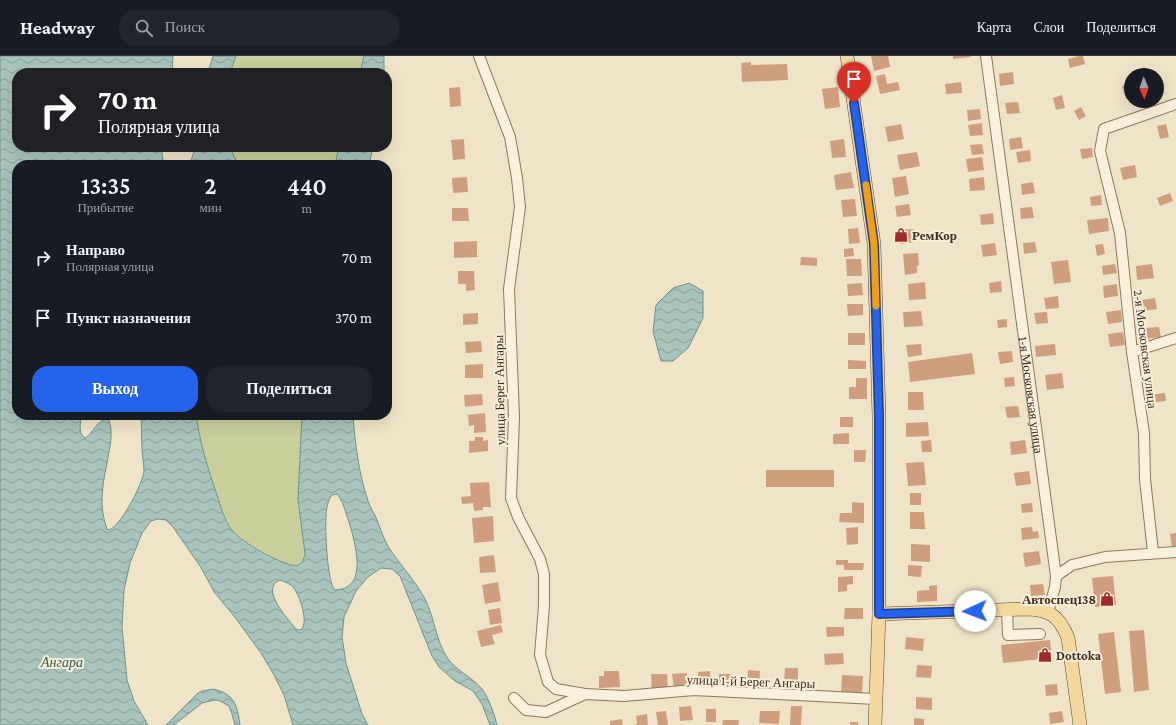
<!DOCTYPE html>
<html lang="ru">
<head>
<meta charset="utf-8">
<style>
	body { margin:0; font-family:"Crimson Pro",serif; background:#20242c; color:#f1f3f6; height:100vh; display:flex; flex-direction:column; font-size:15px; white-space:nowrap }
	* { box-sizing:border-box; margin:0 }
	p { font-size:13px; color:#9ea1a6 }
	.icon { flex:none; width:22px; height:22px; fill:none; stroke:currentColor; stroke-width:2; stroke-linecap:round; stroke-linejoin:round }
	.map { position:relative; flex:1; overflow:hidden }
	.panel { position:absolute; left:12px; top:104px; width:380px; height:260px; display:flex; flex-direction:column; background:#171b24; border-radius:16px; box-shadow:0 4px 16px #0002 }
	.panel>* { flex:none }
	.top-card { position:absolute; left:12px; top:12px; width:380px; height:84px; border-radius:16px; box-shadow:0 4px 16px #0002; background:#202124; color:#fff; overflow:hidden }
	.needle { width:26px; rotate:178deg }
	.fabs { position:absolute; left:1124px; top:12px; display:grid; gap:8px }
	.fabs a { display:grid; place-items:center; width:40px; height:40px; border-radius:50%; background:#171b24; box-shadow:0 4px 16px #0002; font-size:20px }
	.pin { position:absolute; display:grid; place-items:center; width:34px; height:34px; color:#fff; margin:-41px -17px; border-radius:50% 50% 50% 0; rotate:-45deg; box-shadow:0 0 4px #0007 }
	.pin .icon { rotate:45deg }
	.me { position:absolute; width:44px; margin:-22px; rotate:268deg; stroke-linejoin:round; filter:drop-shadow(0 0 3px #0008) }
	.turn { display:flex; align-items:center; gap:14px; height:84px; padding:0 20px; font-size:18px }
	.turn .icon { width:52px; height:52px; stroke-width:2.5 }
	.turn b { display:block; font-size:28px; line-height:34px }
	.eta { display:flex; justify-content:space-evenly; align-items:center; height:68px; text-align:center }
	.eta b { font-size:24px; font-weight:600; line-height:28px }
	.action { display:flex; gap:8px; margin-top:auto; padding:8px 20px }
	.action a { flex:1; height:46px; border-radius:16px; background:#2563eb; color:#fff; font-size:16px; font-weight:600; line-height:46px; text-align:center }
	.action a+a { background:#20242c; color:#f1f3f6 }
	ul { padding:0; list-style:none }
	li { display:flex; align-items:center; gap:12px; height:60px; padding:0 20px }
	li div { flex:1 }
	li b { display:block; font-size:15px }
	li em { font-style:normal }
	header { display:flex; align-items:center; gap:24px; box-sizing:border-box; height:56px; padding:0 20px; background:#171b24; border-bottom:1px solid #363941 }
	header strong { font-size:19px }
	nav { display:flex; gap:22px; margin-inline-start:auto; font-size:14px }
	.search { width:280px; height:36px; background:#20242c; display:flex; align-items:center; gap:10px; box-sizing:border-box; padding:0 14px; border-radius:16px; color:#9ea1a6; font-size:15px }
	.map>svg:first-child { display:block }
	.green { fill:#c9cf9b }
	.water { fill:url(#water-waves); stroke:#6f938a; fill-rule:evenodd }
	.building { fill:#cf9f7d }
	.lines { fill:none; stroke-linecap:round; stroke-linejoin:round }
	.minor-casing { stroke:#8d765c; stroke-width:12 }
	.major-casing { stroke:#5b4430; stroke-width:14 }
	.minor { stroke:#faf1dc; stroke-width:10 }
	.major { stroke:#f3d9a0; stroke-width:13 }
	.route-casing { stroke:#184099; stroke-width:10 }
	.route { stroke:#2563eb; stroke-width:7 }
	.slow { stroke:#f59e0b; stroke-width:7 }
	.labels { text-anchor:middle; stroke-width:4; stroke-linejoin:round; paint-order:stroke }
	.poi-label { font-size:13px; font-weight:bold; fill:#3d2e20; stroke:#f7eed8; text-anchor:start }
	.street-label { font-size:13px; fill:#3d2e20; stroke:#f7eed8 }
	.water-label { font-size:14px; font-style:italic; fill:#2f5d5a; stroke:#f7eed8 }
</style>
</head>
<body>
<header>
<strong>Headway</strong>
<div class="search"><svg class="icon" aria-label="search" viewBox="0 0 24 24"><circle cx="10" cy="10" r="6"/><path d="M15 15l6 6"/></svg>Поиск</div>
<nav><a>Карта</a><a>Слои</a><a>Поделиться</a></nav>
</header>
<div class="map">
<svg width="1176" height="669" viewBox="0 0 1176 669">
	<defs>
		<pattern id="water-waves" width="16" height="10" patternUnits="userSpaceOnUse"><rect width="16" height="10" fill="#a9c4bc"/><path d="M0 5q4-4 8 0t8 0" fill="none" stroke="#8ba098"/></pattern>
	</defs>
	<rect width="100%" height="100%" fill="#f0e4c8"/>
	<g class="green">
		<path d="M236,0h128l-4,17h-130z"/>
		<path d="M231,91h108l-4,18h-97l-6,-13z"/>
		<path d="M196,359h106l-4,84 7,55 -2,7 -3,4c-11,3 -21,-5 -31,-10 -11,-6 -30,-16 -38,-26 -7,-10 -10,-22 -14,-34 -9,-26 -17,-53 -21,-80z"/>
	</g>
	<g class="water">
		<path d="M0,0h173l-1,17h-155v74h145v7l2,11h-147v250h65c-2,7 -4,19 3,23 9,-5 13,-21 24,-18 5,15 0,29 -2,44 -5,22 -8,43 0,65l2,1c12,-4 34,-47 35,-59 0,-8 -2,-15 -2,-22 -1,-11 0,-23 -1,-34h55c4,28 12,54 21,80 4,12 7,24 14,34 9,12 40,29 54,34 12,5 17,3 20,-9l-7,-55 4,-84h51c2,29 6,59 15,86 2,7 7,13 9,19 4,10 7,20 12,28 11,17 25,31 35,49 11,20 11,43 24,62 9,12 24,18 34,30 7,10 12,24 15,36h-7l-8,-21 -9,-13 -18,-10 -16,-14 -7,-11 -32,-80 -8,-7 -11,-1 -13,9 -12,14 -12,26 -2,20 4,26 16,51 6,11h-75l-9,-30 -11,-22 -12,-20 -27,-37 -19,-23 -15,-27 -27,-39 -7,-7 -8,-1 -7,2 -9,12 -12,30 -6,27 -2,37 5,53 7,21 14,24h-148zM337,438c7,8 9,21 13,31 5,19 19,64 -15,65 -8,-7 -10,-62 -9,-74 0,-7 2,-16 6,-21zM280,524c5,2 11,4 14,8 6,9 14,32 8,41l-4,1 -3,-2c-7,-9 -36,-40 -15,-48z"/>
		<path d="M213,0h23l-6,17h-22z"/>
		<path d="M364,0h20v17h-24z"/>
		<path d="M195,91h36l1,5 6,13h-50l4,-7z"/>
		<path d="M339,91h34l-4,18h-34z"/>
		<path d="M689,227l14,8v27l-15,30 -15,13h-12l-8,-30 3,-26 17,-17z"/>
		<path d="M213,633c22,5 24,16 27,36h-5l-3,-11 -3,-8 -9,-5 -5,-1 -13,3 -28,22h-8l32,-32 4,-2z"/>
	</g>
	<g class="building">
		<path d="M871,0h17l2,11 -16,4z"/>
		<path d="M953,0h18v1l-18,2z"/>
		<path d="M1079,0h4l2,8 -15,4 -2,-9z"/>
		<path d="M751,6v3l36,-1 1,16 -46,2 -1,-19z"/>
		<path d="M1013,16l1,12 -14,2 -1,-12z"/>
		<path d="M885,18l2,10 11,-2 2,8 -20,4 -4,-18z"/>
		<path d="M961,26l1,11 -16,1 -1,-10z"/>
		<path d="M1131,28v14l-5,1 -4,-13z"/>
		<path d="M460,31l1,19 -11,1 -1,-19z"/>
		<path d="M838,31l2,20 -15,2 -3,-20z"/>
		<path d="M1062,39l3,13 -9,2 -3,-12z"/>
		<path d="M1018,46l2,11 -13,1 -2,-11z"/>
		<path d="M1081,51l5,9 -7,4 -5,-9z"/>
		<path d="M980,53l1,10 -13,2 -1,-11z"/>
		<path d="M982,67l1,12 -13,1 -2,-11z"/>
		<path d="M901,68l3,15 -16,3 -3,-15z"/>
		<path d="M1166,68l3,13 -9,2 -3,-13z"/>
		<path d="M1021,81l2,11 -13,2 -1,-11z"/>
		<path d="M464,83l1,20 -12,1 -2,-20z"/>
		<path d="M844,83l2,18 -14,1 -2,-17z"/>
		<path d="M982,88l2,10 -12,1 -2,-10z"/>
		<path d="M1092,92l1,9 -11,2 -2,-10z"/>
		<path d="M1030,94l1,11 -13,2 -2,-11z"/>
		<path d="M917,96l3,14 -20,4 -3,-15z"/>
		<path d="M982,101l2,13 -16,2 -2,-13z"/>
		<path d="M1135,109l2,12 -14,3 -3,-12z"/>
		<path d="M851,116l3,16 -18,2 -2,-15z"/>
		<path d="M906,120l3,18 -14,3 -3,-19z"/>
		<path d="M467,121l1,15 -15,1 -1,-15z"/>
		<path d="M984,121l1,13 -15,1 -1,-12z"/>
		<path d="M1033,126l2,11 -13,2 -1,-11z"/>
		<path d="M1170,137l3,8 -13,5 -3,-8z"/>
		<path d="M1101,139l1,10 -11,1 -1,-9z"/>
		<path d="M855,143l2,17 -14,1 -2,-17z"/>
		<path d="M909,148l2,11 -14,2 -2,-11z"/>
		<path d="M1032,151l2,11 -13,1 -1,-11z"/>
		<path d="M452,152h16l1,13h-17z"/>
		<path d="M993,157l1,11 -13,1 -1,-10z"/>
		<path d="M1108,162l1,13 -20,3 -2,-14z"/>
		<path d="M858,172l2,15 -11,1 -1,-15z"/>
		<path d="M914,173l1,13 -15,2 -2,-14z"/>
		<path d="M477,185v16l-23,1v-16z"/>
		<path d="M1035,186l2,10 -13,2 -1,-11z"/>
		<path d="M995,187l2,12 -14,2 -2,-12z"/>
		<path d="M1103,188l2,10 -8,2 -2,-11z"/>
		<path d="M853,192l1,8 -10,1v-8z"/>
		<path d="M918,197l1,12 -2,1v7l-12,2 -2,-21z"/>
		<path d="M801,201l16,1v8l-17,-1z"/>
		<path d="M846,203h15l1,17h-15z"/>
		<path d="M1068,204l3,22 -17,2 -3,-22z"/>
		<path d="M1115,208l2,9 -14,2 -1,-9z"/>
		<path d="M1152,208l2,14 -17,2 -1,-14z"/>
		<path d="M458,215h16l1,19 -9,1v-7h-8z"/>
		<path d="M1001,225l1,11 -12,1 -1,-10z"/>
		<path d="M925,226l1,17 -17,1 -1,-16z"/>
		<path d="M862,227l1,12 -15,1 -1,-12z"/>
		<path d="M1117,228l1,12 -14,2 -1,-12z"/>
		<path d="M1058,240l1,12 -13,1 -2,-11z"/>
		<path d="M1155,242l2,11 -14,2 -1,-11z"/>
		<path d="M847,248h16v11l-15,1z"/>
		<path d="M1121,254l1,12 -14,2 -2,-12z"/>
		<path d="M921,255l2,15 -19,1 -1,-15z"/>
		<path d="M1047,256l1,11 -12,1 -2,-11z"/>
		<path d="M478,257v11l-15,1v-11z"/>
		<path d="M1007,263v8l-9,1 -1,-8z"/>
		<path d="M1159,271l2,10 -16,2 -1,-11z"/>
		<path d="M1123,276l2,13 -15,2 -2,-13z"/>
		<rect x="848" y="277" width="17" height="12"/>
		<path d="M481,285l1,11 -16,1 -1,-11z"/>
		<path d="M921,288l1,11 -14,2 -2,-12z"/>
		<path d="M1055,288l1,11 -20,2 -1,-11z"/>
		<path d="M1012,295l1,11 -13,2 -2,-12z"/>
		<path d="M972,297l3,21 -65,8 -2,-20z"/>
		<path d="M848,304l18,1v8h-18z"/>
		<path d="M483,308v14h-18v-13z"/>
		<path d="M1062,317l2,15 -17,2 -2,-15z"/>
		<path d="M1014,321l1,9 -10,1 -1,-9z"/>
		<path d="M856,322h11v21h-18v-12h7z"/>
		<path d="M908,336h15l1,18h-16z"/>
		<path d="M1165,337l1,8 -10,1 -1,-8z"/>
		<path d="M482,338l1,11 -18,2 -1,-12z"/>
		<path d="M1018,350l2,11 -13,1 -2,-11z"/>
		<path d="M485,357l1,19 -12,1v-8l-5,1 -1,-11z"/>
		<rect x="840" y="361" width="13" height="10"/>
		<path d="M928,366l1,14 -23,1v-14z"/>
		<path d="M849,377v11h-16v-10z"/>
		<path d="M475,381h8v4l5,-1v11l-19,2v-12h6z"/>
		<path d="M931,384l1,12h-10l-1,-11z"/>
		<path d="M1025,384l2,13 -16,2 -1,-13z"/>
		<path d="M854,394h12l-1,12h-11z"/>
		<path d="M924,406l2,23 -18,1 -2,-23z"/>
		<rect x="766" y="414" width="68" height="17"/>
		<path d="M1029,415l2,13 -15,2 -2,-13z"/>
		<path d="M489,426l2,25h-8v3l-9,1 -1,-8 -11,1 -1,-7 10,-1 -1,-13z"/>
		<rect x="910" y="437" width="11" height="12"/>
		<path d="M852,446l12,1v20l-25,-1 1,-9h12z"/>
		<path d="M1032,447l1,9 -11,1 -1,-9z"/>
		<path d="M910,456h14l1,17h-15z"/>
		<path d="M493,460l1,25 -20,2 -2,-25z"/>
		<path d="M858,471v17l-11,1 -1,-17z"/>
		<path d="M1032,471l1,5 5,-1 1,7 -17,2 -1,-12z"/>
		<path d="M1176,477v13l-4,1 -2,-13z"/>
		<path d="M911,488l19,1v17l-19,-1z"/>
		<path d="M1039,495l2,13 -16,3 -2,-14z"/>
		<path d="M494,499l2,17 -16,1 -1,-16z"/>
		<path d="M836,504h12v3h16l-1,7h-19v-5h-8z"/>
		<path d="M908,509l14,1 -1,11 -13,-1z"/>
		<path d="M853,520v8l-6,1v6l-9,1v-15z"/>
		<path d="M1113,520l3,29 -21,2 -3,-29z"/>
		<path d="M498,526l3,19 -16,3 -3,-19z"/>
		<path d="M1043,528l2,11 -14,1 -1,-11z"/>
		<path d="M937,529v16l-20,1v-11l12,-1v-4z"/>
		<path d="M500,552l2,15 -12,2 -2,-15z"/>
		<path d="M845,552h18v11h-19z"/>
		<path d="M501,569l2,7 -11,3 3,9 -14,3 -4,-16z"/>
		<path d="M826,571h18v9l-17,1z"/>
		<path d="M1144,574l5,60 -15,2 -5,-61z"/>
		<path d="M1114,576l7,60 -16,2 -7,-60z"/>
		<path d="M906,581l18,2 -1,12 -18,-2z"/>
		<path d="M1050,584l2,18 -49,5 -2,-18z"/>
		<path d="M843,597l1,11 -19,1 -1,-11z"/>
		<path d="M917,609l15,1 -1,12 -15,-1z"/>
		<path d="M785,612h13v15h-14z"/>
		<path d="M748,614l12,1 -1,16 -12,-1z"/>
		<path d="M604,615h15l1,16 -21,1v-12h5z"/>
		<path d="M710,615l1,15 -13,1v-15z"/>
		<path d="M687,617l1,13 -14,2 -2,-14z"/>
		<path d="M651,618h16l1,18 -16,1z"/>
		<path d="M719,618h13v15l-13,-1z"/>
		<path d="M842,619l21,1 -1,19 -21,-1z"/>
		<path d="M1057,628l1,11 -12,1 -1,-11z"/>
		<path d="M916,641l16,1v12l-16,-1z"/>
		<path d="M691,650l2,14 -13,1 -1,-14z"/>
		<path d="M791,650h11l-1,19h-11z"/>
		<rect x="706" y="653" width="10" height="13"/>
		<path d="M666,655l2,14h-10l-2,-13z"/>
		<path d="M760,655h20l-1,13 -20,-1z"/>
		<path d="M1062,655l2,11 -14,2 -1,-11z"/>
		<path d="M647,658l1,11h-15l4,-1 -1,-8z"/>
		<path d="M914,662l10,1v6h-10z"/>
		<path d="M622,663l1,6h-13v-4z"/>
		<path d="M723,664h16l-1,5h-16z"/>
		<rect x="850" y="666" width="8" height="3"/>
	</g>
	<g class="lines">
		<defs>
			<g id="minor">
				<path d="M479,0l31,81 7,41 3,29 -11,82 5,128 -3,81 7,19 22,42 4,15v32l-4,49 6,20 2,7 8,7 29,5"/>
				<path id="s1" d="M986,0l70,520 -1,11 -7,25"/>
				<path d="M1132,296l44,-14"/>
				<path d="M1153,496l-8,-73 -1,-46 -12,-81 -12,-119 -20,-82 4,-22 72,-25"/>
				<path d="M1056,520l16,-11 33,-8 71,-5"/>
				<path d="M1007,553l1,26 32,-1"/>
				<path d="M514,642l12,12 20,2 39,-18 39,2 70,-6 182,9"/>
			</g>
			<g id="major">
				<path d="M847,0l27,188 5,172v198l-4,111"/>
				<path d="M879,558l145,-5c25,0 35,6 44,29l12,87"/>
			</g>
		</defs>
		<use href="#minor" class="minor-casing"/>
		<use href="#major" class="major-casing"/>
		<use href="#minor" class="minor"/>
		<use href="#major" class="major"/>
	</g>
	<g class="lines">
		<defs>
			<path id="route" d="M854,47l20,141 5,172v198l96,-3"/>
		</defs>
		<use href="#route" class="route-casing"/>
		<use href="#route" class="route"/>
		<path class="slow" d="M866,129l8,59 2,62"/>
	</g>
	<defs>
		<symbol id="shop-bare" viewBox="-9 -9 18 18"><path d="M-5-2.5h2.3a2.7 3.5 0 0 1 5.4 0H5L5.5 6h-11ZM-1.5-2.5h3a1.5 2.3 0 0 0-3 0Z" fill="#9e2a2b" stroke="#f7eed8" stroke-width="2.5" paint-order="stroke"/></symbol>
	</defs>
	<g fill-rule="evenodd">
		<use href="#shop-bare" x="891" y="169" width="20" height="20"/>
		<use href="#shop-bare" x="1097" y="533" width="20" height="20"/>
		<use href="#shop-bare" x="1035" y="589" width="20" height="20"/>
	</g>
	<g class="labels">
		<g class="poi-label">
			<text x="912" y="184">РемКор</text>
			<text x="1096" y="548" text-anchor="end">Автоспец138</text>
			<text x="1056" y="604">Dottoka</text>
		</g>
		<g class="street-label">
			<text transform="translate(1146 293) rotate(83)" y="5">2-я Московская улица</text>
			<text transform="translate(499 334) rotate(-91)" y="5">улица Берег Ангары</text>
			<text dy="5" stroke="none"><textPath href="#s1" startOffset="342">1-я Московская улица</textPath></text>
			<text transform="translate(751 625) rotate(2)" y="5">улица 1-й Берег Ангары</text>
		</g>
		<g class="water-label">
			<text x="62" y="611">Ангара</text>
		</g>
	</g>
</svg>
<div class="fabs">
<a><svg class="needle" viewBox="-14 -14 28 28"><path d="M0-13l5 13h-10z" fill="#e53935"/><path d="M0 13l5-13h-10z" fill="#9ea1a6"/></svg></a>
</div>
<div class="pin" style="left:854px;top:47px;background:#d93025"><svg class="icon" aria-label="arrive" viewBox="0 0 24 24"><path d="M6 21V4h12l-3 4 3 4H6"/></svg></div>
<svg class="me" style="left:975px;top:555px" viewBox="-20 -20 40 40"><circle r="19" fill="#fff"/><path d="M0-13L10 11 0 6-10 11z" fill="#2563eb"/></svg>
<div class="top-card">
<div class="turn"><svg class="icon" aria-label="right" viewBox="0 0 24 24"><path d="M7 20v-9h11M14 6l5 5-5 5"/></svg><div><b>70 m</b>Полярная улица</div></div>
</div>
<section class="panel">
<div class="eta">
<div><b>13:35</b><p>Прибытие</p></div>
<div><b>2</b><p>мин</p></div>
<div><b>440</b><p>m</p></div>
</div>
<ul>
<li><svg class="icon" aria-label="right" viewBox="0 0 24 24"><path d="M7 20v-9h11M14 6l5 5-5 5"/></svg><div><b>Направо</b><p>Полярная улица</p></div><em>70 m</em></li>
<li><svg class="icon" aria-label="arrive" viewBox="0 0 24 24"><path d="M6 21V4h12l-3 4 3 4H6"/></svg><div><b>Пункт назначения</b></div><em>370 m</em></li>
</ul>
<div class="action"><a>Выход</a><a>Поделиться</a></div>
</section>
</div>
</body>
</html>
